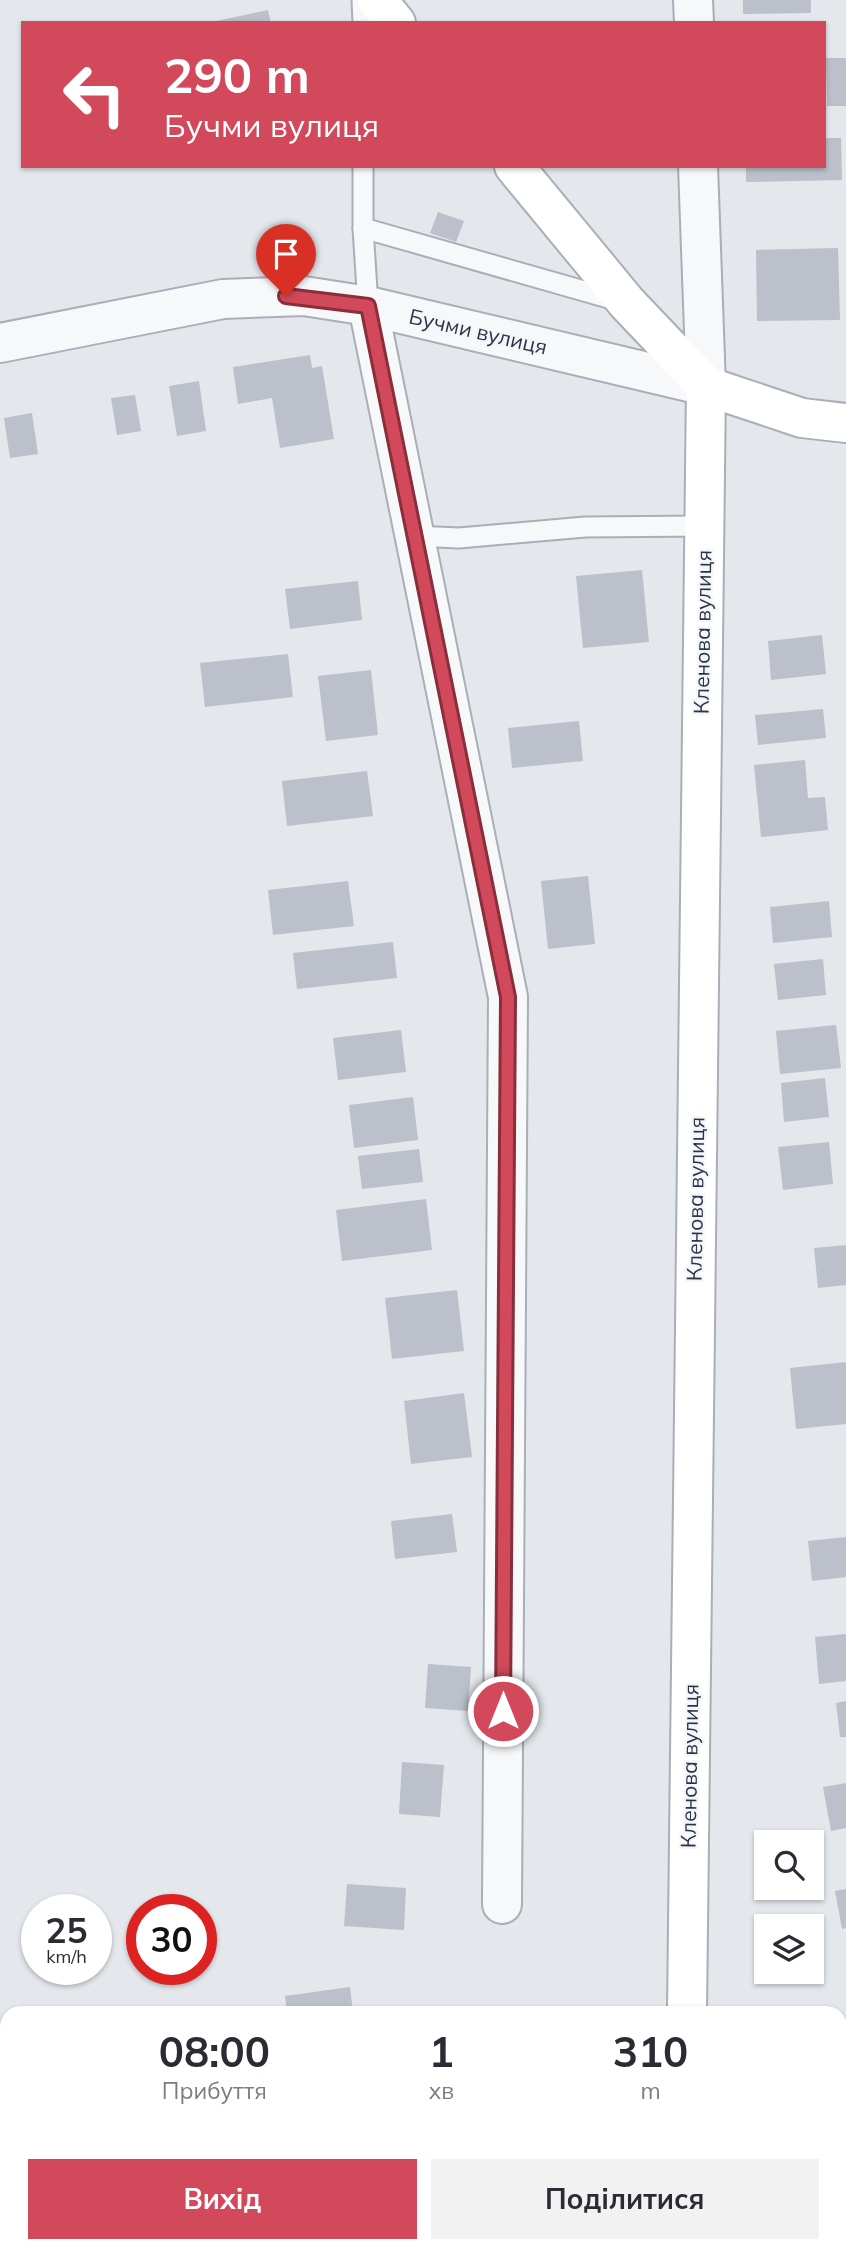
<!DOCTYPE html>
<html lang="uk">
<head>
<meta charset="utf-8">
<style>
	body { margin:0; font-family:Mulish,sans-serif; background:#f2f2f3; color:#2b2b33; height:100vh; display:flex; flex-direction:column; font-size:26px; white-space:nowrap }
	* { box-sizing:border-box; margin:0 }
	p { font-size:23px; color:#7c7c81 }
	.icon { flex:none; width:38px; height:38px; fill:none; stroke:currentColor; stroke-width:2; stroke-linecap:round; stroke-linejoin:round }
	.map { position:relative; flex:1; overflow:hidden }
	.drawer { position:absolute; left:0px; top:2006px; width:847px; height:247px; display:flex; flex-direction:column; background:#fff; border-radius:21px 21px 0 0; box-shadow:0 2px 5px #0004 }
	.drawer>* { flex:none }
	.top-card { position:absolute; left:21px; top:21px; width:805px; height:147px; border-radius:0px; box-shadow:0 2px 5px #0004; background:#d1495b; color:#fff; overflow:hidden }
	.buttons { position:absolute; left:754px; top:1830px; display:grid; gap:14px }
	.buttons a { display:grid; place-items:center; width:70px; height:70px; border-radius:0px; background:#fff; box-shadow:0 2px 5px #0004; font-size:35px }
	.speed { position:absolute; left:21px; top:1894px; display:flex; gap:14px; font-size:35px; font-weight:700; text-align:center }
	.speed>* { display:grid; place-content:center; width:91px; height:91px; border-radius:50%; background:#fff; box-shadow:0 2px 5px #0004; line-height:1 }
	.speed small { font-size:18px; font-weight:400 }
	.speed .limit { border:10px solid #d22; background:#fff; color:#111 }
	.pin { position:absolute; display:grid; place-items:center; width:60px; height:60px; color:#fff; margin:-72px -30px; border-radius:50% 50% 50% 0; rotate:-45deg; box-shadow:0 0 7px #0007 }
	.pin .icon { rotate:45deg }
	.me { position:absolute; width:77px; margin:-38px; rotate:0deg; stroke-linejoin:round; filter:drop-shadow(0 0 5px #0008) }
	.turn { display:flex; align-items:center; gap:24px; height:147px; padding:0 28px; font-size:32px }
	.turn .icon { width:91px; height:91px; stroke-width:2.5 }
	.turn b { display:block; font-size:49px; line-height:60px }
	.eta { display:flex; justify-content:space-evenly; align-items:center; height:119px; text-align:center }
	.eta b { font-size:42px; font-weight:700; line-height:49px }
	.action { display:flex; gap:14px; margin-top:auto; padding:14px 28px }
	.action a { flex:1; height:80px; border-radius:0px; background:#d1495b; color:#fff; font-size:28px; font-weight:700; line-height:80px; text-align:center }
	.action a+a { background:#f2f2f3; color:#2b2b33 }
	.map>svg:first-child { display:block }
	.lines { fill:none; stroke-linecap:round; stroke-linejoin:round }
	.river { stroke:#9fb4cc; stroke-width:60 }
	.building { fill:#bbc0ca }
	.lane-casing { stroke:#a9aeb7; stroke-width:23 }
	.street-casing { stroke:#a9aeb7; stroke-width:42 }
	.secondary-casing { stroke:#a9aeb7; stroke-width:42 }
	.lane { stroke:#f7f8fa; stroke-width:19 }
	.street { stroke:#f7f8fa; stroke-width:38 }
	.secondary { stroke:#fff; stroke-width:38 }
	.route-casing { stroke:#882f3b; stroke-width:18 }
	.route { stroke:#d1495b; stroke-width:12 }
	.labels { text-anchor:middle; stroke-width:5; stroke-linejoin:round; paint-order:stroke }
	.street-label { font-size:21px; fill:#2b3445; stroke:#f4f6f9 }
</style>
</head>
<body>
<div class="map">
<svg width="846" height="2252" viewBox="0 0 846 2252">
	<rect width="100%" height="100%" fill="#e4e7ec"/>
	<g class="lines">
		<g class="river">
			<path d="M720,2245l4,7"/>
			<path d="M230,2252l11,-7"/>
		</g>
	</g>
	<g class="building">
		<path d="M743,0h68v13l-68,1z"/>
		<path d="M268,10l3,13h-58l-1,-1z"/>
		<path d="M826,58h20v48h-19z"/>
		<path d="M824,138h17l1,42 -96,2v-16h78z"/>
		<path d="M438,212l26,9 -8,21 -26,-9z"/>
		<path d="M838,248l2,72 -83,1 -1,-71z"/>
		<path d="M310,355l2,13 10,-2 12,73 -54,9 -8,-50 -34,6 -5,-37z"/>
		<path d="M199,381l7,50 -29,5 -8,-50z"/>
		<path d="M135,395l6,36 -24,4 -6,-37z"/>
		<path d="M32,413l6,41 -28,4 -6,-40z"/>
		<path d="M642,570l7,72 -66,6 -7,-72z"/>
		<path d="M358,581l4,39 -72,9 -5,-40z"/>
		<path d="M822,635l4,39 -55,6 -3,-39z"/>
		<path d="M288,654l5,43 -88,10 -5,-44z"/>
		<path d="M371,670l7,65 -52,6 -8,-65z"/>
		<path d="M823,709l3,29 -68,7 -3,-30z"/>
		<path d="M579,721l4,40 -71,7 -4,-40z"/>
		<path d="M805,760l3,38 17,-1 3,33 -67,7 -7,-72z"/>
		<path d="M367,771l6,45 -86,10 -5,-45z"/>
		<path d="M588,876l7,68 -47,5 -7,-68z"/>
		<path d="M348,881l6,45 -81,9 -5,-45z"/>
		<path d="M829,901l3,36 -59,6 -3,-36z"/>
		<path d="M393,942l4,36 -100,11 -4,-36z"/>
		<path d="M823,959l3,36 -48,5 -4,-36z"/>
		<path d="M836,1025l5,43 -61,6 -4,-43z"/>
		<path d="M401,1030l5,42 -68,8 -5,-42z"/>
		<path d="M825,1078l4,39 -45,5 -3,-39z"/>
		<path d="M413,1097l5,43 -64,8 -5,-43z"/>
		<path d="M829,1142l4,42 -50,6 -5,-43z"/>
		<path d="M419,1149l4,33 -61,7 -4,-33z"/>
		<path d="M426,1199l6,51 -90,11 -6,-51z"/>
		<path d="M846,1245v40l-28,3 -4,-40z"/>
		<path d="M457,1290l7,61 -72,8 -7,-61z"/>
		<path d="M846,1362v62l-50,5 -6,-61z"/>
		<path d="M464,1393l8,64 -61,7 -7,-63z"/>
		<path d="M452,1514l5,38 -62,7 -4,-38z"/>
		<path d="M846,1537v40l-34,4 -4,-40z"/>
		<path d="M846,1634v47l-27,3 -4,-47z"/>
		<path d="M428,1664l43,3 -3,44 -43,-3z"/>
		<path d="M846,1701v36h-6l-4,-34z"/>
		<path d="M402,1762l42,3 -4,52 -41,-3z"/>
		<path d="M846,1783v45l-15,3 -8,-44z"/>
		<path d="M347,1884l59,4 -2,42 -60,-4z"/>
		<path d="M846,1889v39l-4,1 -7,-38z"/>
		<path d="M350,1987l3,25h-66l-2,-16z"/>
	</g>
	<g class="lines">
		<defs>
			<g id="lane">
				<path d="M362,0l1,23"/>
				<path d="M363,166v62l256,73"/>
				<path d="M363,228l5,78"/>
				<path d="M414,536l45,2 126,-11 119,-1"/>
			</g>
			<g id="street">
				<path d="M693,0l1,23"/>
				<path d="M368,306l140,691 -6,907"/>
				<path d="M0,343l223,-44 81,-3 64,10 338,80 -8,-220"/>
			</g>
			<g id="secondary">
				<path d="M377,0l19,23"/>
				<path d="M514,166l113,137 79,83 96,32 44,5"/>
				<path d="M687,2012l19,-1626"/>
				<path d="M684,2252v-7"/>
			</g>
		</defs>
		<use href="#lane" class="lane-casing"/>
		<use href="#street" class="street-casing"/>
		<use href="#secondary" class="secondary-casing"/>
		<use href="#lane" class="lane"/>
		<use href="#street" class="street"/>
		<use href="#secondary" class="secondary"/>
	</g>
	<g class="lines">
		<defs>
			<path id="route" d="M286,296l82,10 140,691 -5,714"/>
		</defs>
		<use href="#route" class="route-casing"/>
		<use href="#route" class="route"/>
	</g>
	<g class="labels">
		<g class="street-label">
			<text transform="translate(478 332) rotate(13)" y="7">Бучми вулиця</text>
			<text transform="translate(703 632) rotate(-89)" y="7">Кленова вулиця</text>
			<text transform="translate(696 1199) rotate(-89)" y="7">Кленова вулиця</text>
			<text transform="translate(690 1766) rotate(-89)" y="7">Кленова вулиця</text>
		</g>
	</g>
</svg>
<div class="buttons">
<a><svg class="icon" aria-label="search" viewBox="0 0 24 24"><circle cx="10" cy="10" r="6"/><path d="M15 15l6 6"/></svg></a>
<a><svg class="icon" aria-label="layers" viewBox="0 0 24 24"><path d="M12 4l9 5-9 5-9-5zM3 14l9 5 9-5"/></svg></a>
</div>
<div class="speed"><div>25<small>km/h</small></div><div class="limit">30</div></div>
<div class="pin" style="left:286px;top:296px;background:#d93025"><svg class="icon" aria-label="arrive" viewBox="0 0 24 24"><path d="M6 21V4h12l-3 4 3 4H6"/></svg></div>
<svg class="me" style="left:503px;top:1711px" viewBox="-20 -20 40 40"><circle r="17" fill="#d1495b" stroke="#fff" stroke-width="3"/><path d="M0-11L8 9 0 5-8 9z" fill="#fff"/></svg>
<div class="top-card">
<div class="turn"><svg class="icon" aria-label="left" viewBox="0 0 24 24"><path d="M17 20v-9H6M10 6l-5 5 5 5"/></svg><div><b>290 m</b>Бучми вулиця</div></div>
</div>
<section class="drawer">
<div class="eta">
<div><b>08:00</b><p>Прибуття</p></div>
<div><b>1</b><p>хв</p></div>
<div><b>310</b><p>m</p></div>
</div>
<div class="action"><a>Вихід</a><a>Поділитися</a></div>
</section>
</div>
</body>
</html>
